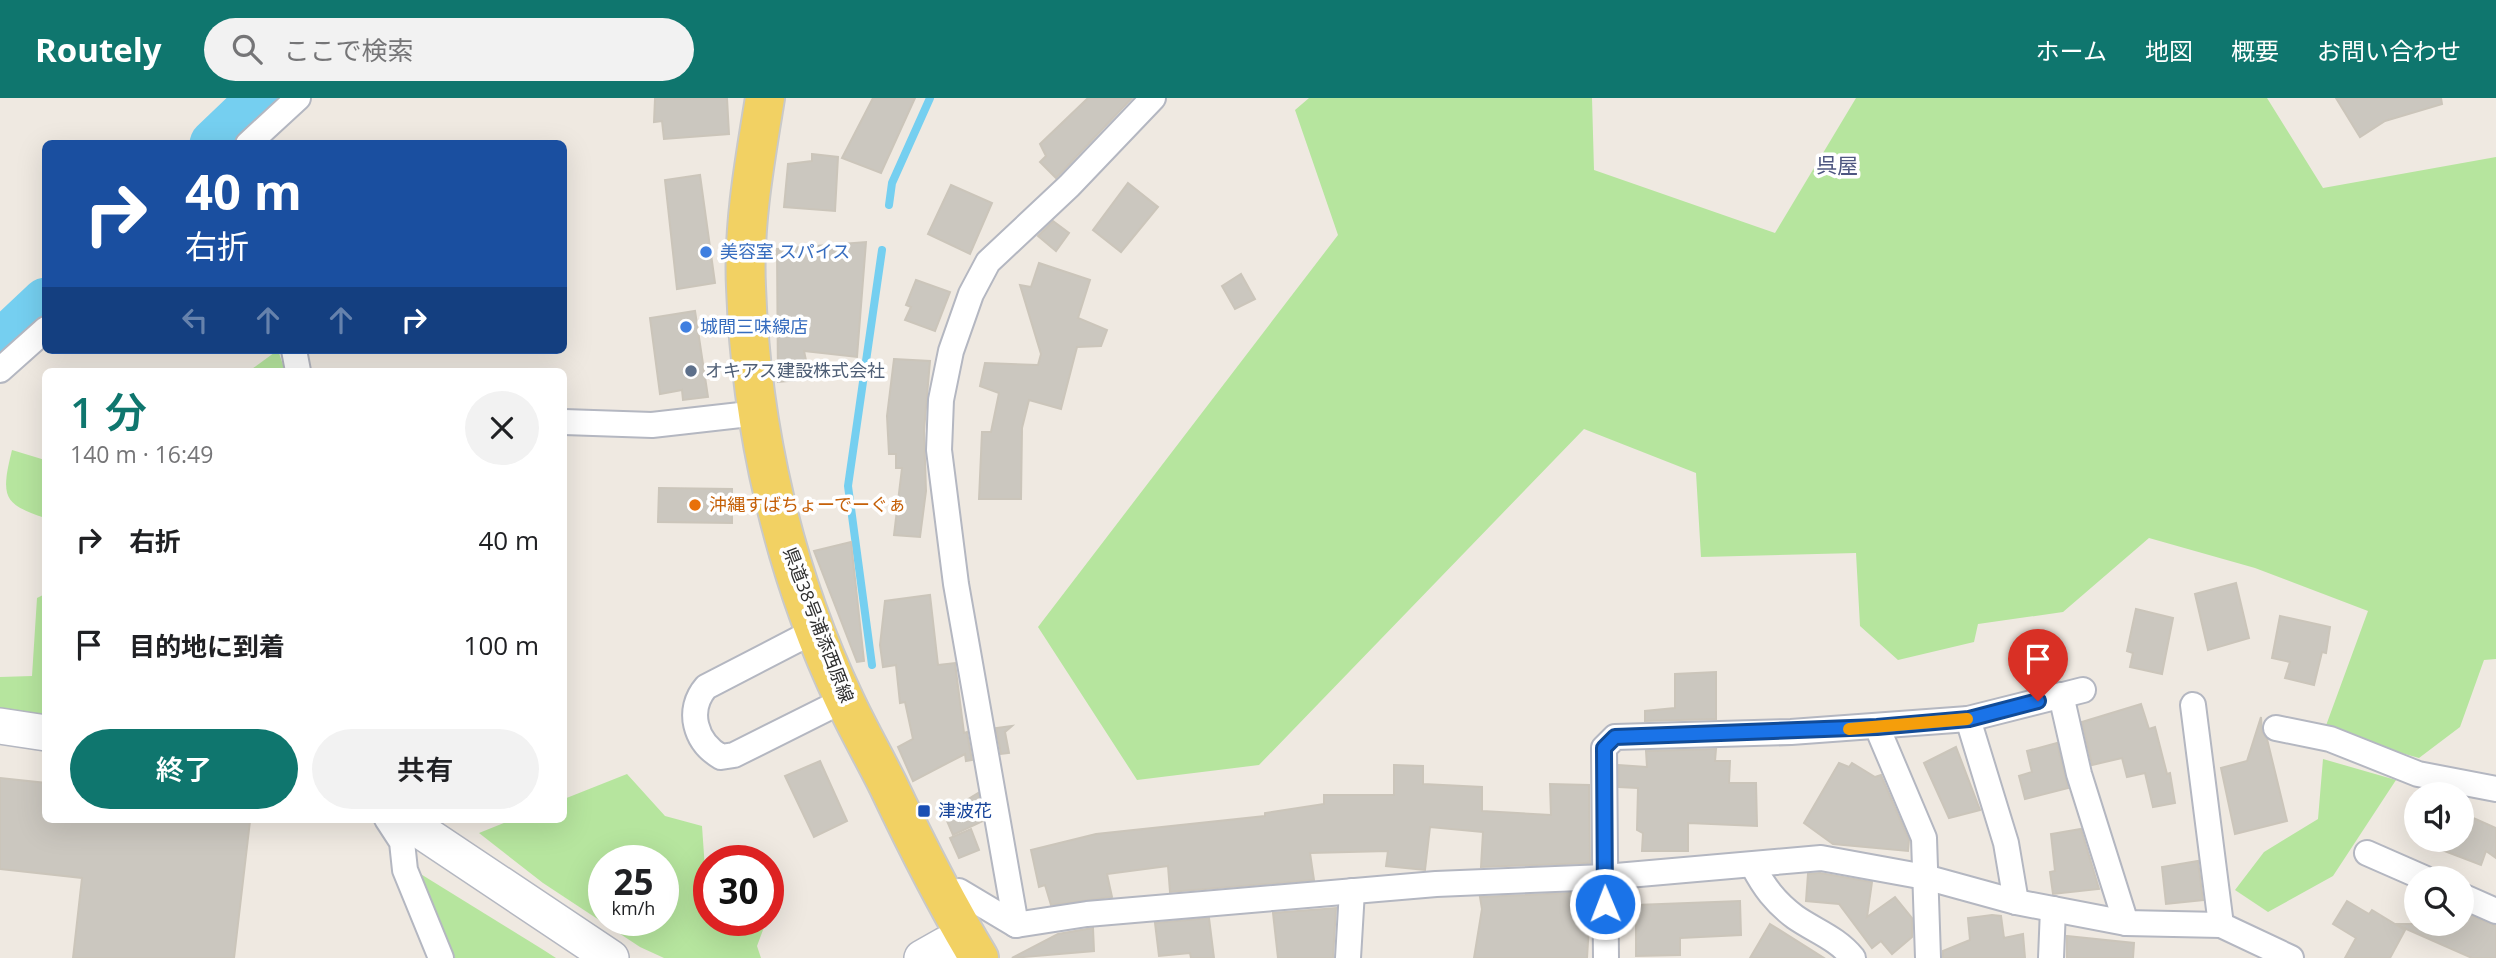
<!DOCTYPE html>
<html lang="ja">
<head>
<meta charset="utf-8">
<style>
	body { margin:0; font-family:"Open Sans","Noto Sans JP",sans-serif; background:#f2f2f2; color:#202124; height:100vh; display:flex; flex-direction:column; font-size:26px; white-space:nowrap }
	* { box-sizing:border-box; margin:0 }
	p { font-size:23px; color:#757577 }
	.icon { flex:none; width:38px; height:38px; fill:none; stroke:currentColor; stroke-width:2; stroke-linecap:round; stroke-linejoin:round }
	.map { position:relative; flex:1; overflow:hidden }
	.side { position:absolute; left:42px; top:270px; width:525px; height:455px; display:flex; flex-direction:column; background:#fff; border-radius:10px; box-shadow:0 7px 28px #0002 }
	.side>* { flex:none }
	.top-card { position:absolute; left:42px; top:42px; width:525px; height:214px; border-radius:10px; box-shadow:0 7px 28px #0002; background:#1a4fa0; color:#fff; overflow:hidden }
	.tools { position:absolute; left:2404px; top:684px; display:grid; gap:14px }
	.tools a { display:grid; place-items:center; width:70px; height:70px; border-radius:50%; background:#fff; box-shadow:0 7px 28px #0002; font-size:35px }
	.speed { position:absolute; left:588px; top:747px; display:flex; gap:14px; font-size:35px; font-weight:700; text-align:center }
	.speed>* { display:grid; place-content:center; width:91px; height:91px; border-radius:50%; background:#fff; box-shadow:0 7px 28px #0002; line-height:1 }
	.speed small { font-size:18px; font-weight:400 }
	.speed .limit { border:10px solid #d22; background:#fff; color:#111 }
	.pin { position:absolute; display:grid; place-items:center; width:60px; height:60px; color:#fff; margin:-72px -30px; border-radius:50% 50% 50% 0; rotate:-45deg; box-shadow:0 0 7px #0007 }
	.pin .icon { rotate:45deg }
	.me { position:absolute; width:77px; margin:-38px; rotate:359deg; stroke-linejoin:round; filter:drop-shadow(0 0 5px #0008) }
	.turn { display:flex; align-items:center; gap:24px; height:147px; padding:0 28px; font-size:32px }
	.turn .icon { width:91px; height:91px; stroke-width:2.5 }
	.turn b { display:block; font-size:49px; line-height:60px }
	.lanes { display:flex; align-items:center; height:66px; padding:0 28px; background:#0003; justify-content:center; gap:35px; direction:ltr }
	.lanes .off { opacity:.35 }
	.round { display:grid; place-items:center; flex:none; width:74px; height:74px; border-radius:37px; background:#f2f2f2 }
	.summary { display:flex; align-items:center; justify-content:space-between; height:119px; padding:0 28px }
	h1 { font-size:42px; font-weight:600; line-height:52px; color:#0f766e }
	.button { display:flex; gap:14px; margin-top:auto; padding:14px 28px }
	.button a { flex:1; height:80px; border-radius:42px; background:#0f766e; color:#fff; font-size:28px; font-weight:600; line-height:80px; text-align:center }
	.button a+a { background:#f2f2f2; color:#202124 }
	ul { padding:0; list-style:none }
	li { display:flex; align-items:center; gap:21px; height:105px; padding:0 28px }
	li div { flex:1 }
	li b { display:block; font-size:26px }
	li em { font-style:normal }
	header { display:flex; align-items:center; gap:42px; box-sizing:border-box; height:98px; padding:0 35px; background:#0f766e; color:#fff }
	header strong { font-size:33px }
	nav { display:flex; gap:38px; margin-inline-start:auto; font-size:24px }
	.search { width:490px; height:63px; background:#f2f2f2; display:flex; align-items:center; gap:18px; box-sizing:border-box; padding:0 24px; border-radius:38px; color:#757577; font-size:26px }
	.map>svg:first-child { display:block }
	.green { fill:#b6e59e; fill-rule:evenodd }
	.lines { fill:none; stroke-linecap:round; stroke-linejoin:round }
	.stream { stroke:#75cff0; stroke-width:8 }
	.river { stroke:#75cff0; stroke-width:49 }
	.building { fill:#cbc7bf; stroke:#cbc5ba; stroke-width:2 }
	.street-casing { stroke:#b4b7c1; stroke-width:28 }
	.secondary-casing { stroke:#b4b7c1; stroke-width:38 }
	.primary-casing { stroke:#c9c9c9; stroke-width:42 }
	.street { stroke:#fff; stroke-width:24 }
	.secondary { stroke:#fff; stroke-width:35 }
	.primary { stroke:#f2d163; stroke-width:38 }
	.route-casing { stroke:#114b97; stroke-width:18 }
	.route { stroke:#1a73e8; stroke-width:12 }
	.slow { stroke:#f59e0b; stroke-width:12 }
	.shop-dot { fill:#3f7fe0; stroke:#fff; stroke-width:2.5 }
	.service-dot { fill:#5c6f8a; stroke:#fff; stroke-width:2.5 }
	.food-dot { fill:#e8710a; stroke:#fff; stroke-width:2.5 }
	.transit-dot { fill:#1a4fb4; stroke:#fff; stroke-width:2.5 }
	.labels { text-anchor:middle; stroke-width:7; stroke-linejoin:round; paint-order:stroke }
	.shop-label { font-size:18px; fill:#366cbe; stroke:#fff; text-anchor:start }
	.service-label { font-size:18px; fill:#4e5e75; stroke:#fff; text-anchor:start }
	.food-label { font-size:18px; fill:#c56008; stroke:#fff; text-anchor:start }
	.street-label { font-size:18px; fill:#2e2e2e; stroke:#fff }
	.transit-label { font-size:18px; fill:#164399; stroke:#fff; text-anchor:start }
	.quarter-label { font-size:21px; fill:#4d5680; stroke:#fff }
</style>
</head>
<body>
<header>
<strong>Routely</strong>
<div class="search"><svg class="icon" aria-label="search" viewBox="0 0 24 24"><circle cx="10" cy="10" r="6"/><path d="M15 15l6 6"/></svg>ここで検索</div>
<nav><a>ホーム</a><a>地図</a><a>概要</a><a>お問い合わせ</a></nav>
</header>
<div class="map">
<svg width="2496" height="860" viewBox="0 0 2496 860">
	<rect width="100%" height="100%" fill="#efe9e1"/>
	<g class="green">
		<path d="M1309,0h283l2,72 181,63 81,-135h411l56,90 173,-31v502l-12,1 -24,67 -41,31 -95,-27 44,-120 -113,-43 -106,-30 -86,74 -85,12 -4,18 -76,18 -38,-34 -4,-73 -155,4 -5,-84 -112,-44 -325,336 -122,15 -99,-153 300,-392 -43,-125z"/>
		<path d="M278,252l7,21h-36z"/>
		<path d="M12,352l33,10v58c-41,-14 -45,-20 -33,-68z"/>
		<path d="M45,496v122l-45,-6v-33l32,-1 5,-78z"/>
		<path d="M2323,661l73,21 -63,96 -65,36 -33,-22 29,-38 54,-33z"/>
		<path d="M627,676l38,42 37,10 3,43 4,4v47l55,1 2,1 -9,24 4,12h-97l-24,-11 -97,-64 -64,-50 35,-14h50v-20zM663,763v59h-59v-59z"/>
		<path d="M419,775l123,76 14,9h-101z"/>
	</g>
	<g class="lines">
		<g class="stream">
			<path d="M889,107l3,-22 38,-85"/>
			<path d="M872,567l-24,-179 34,-236"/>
		</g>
		<g class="river">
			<path d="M214,46l48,-46"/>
			<path d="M0,247l46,-43"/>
		</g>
	</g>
	<g class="building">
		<path d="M727,0l2,36 -65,5 -2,-18 -8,1 1,-23z"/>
		<path d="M873,0h42l-34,75 -39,-15z"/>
		<path d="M1088,0h44l-76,80 -16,-16 6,-6 -6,-12z"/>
		<path d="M2336,0h105l1,6 -57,17 -25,16z"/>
		<path d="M812,56l26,3 -3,54 -51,-4 4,-43 24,-3z"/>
		<path d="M700,77l15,108 -38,6 -12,-109z"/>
		<path d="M1128,85l30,24 -37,45 -28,-22z"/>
		<path d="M951,87l41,18 -22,51 -42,-20z"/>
		<path d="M1053,123l16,12 -13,18 -18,-15z"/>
		<path d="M866,144l-9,115 -53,-6 6,28 -32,3 -1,-133z"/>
		<path d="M1039,165l51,17 -12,38 29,12 -6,16 -24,1 -16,62 -32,-9 -7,28 -1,71h-42l3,-67h9l8,-39 -19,-7 5,-23 53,2 3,-11 -21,-69 11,2z"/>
		<path d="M1241,176l14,25 -20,10 -13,-23z"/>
		<path d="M916,182l34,12 -15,39 -30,-11 6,-13 -5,-2z"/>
		<path d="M695,213l13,86 -25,3 -1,-10 -22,4 -10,-76z"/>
		<path d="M894,261l36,2 -6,70 2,60 -6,46 -26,-2 8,-67h-6v-14h-7l-2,-38z"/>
		<path d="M659,390l73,1v34l-74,-1z"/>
		<path d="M851,444l13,119 -7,1 -43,-111z"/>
		<path d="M2236,485l13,55 -41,12 -13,-56z"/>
		<path d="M930,497l8,70 17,-2 9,70 3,-1 5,28 -6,1 -1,-7 -52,27 -15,-34 15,-8 -8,-37 -5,1 -4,-38 -13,2 -3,-22 5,-44z"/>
		<path d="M2136,511l37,9 -11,56 -32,-7 3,-14 -6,-2z"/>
		<path d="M2280,518l50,11 -4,26 -4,-1 -8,33 -29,-7 5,-16 -18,-4z"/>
		<path d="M1716,574v47l-71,2v-10l30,-3v-34z"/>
		<path d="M2141,606l8,25 6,-2 12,47 3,-1 5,30 -22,4 -8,-34 -18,4 -5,-19 -30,7 -10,-43z"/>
		<path d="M2261,619l1,15 5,7 20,82 -52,13 -14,-66 26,-7z"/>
		<path d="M1012,628l-7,6 4,21 -8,1 -5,-26z"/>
		<path d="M2057,645l11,45 -43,11 -6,-23 13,-4 -5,-21z"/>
		<path d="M1956,649l24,63 -31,8 -25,-55z"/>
		<path d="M1716,651l-1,12h15l-1,22h27l1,43 -69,-3v28h-46l1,-18 -6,-3 1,-42 -19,-1v-22l28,2 -1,-16z"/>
		<path d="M820,663l27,60 -33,16 -29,-61z"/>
		<path d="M1839,665l10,4 3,-4 23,14 6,-2 28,65 -1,11 -75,-7 -29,-21z"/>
		<path d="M1394,667l29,1v18l59,3v24l69,4 -1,-31 39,1 1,78 -109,4 2,-35 -53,-5 -5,43 -39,-4 2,-15 -78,2 4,27 -144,12 -2,-26 -61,8 5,23 -61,8 -6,-20 -6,2 -8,-37 65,-16 169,-18v-3l59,-9v-9h70z"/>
		<path d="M0,680l46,5v36l204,2 -16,137h-161l9,-80 -82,-9z"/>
		<path d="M978,695l5,28 -30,14 -9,-21z"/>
		<path d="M2462,715l34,15v30l-10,-7 -5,14 -60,-23 41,-2z"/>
		<path d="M971,731l8,21 -20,8 -9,-20z"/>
		<path d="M2081,731l18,60 -46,5 -3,-22 5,-1 -4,-37z"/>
		<path d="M2198,763l5,39 -37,4 -4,-37z"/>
		<path d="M1820,775l52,9 -5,35 28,-20 17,21v19l-20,17 -11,-13 -9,7 -33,-44 -33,-3 2,-27z"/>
		<path d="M1591,794l-4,66h-113l8,-49 -2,-12z"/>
		<path d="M1740,803l1,34 -61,3v17l-44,1v-51z"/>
		<path d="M2347,803l22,13 3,-4 23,14h67v-12l34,14v32h-24l-77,-34 10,6 -15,28h-45l11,-20 -23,-14z"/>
		<path d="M1336,810l-3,50h-55l-5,-45z"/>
		<path d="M1992,817l9,1 3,22 19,-4 2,24h-82v-7l27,-11 -2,-22z"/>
		<path d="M1209,820l5,40h-23l-1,-5 -31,3 -4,-33z"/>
		<path d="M1770,826l54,34h-74z"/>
		<path d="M1093,830l1,23 -82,7 46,-24z"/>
		<path d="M2067,838l67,7 -1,15h-66z"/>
	</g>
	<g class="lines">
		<defs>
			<g id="street">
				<path d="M248,46l50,-46"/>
				<path d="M294,252l4,21"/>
				<path d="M0,272l46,-41"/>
				<path d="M564,324l88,3 106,-12"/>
				<path d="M816,532l-110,57c-20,23 -11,55 15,70l13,-2 110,-55"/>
				<path d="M2061,597l18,79 47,149"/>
				<path d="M2193,607l28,220"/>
				<path d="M1968,621l38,124 10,59"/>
				<path d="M1877,629l47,111 4,120"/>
				<path d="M2276,630l54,11 88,35 78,15"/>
				<path d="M387,721l15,23 3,28 36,88"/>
				<path d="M2367,755l57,25"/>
				<path d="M1753,768c11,21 22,36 42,51 20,14 42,21 58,41"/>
				<path d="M2462,798l34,15"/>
				<path d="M963,819l-4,-26 57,34 71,-11 349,-30 169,-7 216,-19 104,19 91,25 110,21 95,2 70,33"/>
				<path d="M1016,827l-60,-341 -17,-134 2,-50 10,-49 20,-57 17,-32 81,-76 84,-88"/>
				<path d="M1348,860l4,-67"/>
				<path d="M1606,860l-2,-210 11,-11 176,-5 177,-13 115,-29"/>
				<path d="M2051,860l2,-49"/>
			</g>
			<g id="secondary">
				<path d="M0,628l46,7"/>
				<path d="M403,721l208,139"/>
				<path d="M922,860l23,-13 21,-8"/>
			</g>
			<path id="primary" d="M765,0c-10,62 -22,127 -19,189 5,141 38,286 99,414 13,28 29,56 43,84 28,59 57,117 91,173"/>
		</defs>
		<use href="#street" class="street-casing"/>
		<use href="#secondary" class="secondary-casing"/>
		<use href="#primary" class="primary-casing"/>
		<use href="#street" class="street"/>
		<use href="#secondary" class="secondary"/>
		<use href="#primary" class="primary"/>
	</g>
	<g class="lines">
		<defs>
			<path id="route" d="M1605,806l-1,-156 11,-11 262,-10 92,-8 69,-18"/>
		</defs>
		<use href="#route" class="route-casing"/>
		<use href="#route" class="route"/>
		<path class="slow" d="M1849,631l118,-10"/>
	</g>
	<g class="shop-dot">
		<circle cx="706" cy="154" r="7"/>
		<circle cx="686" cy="229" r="7"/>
	</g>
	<circle class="service-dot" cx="691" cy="273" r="7"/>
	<circle class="food-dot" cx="695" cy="407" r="7"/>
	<rect class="transit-dot" x="917" y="706" width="14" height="14" rx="3.5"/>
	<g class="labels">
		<g class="shop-label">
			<text x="720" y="160">美容室 スパイス</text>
			<text x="700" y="235">城間三味線店</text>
		</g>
		<g class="service-label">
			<text x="705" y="279">オキアス建設株式会社</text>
		</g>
		<g class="food-label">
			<text x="709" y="413">沖縄すばちょーでーぐぁ</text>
		</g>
		<g class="street-label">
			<text transform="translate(818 527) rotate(69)" y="6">県道38号浦添西原線</text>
		</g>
		<g class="transit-label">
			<text x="938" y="719">津波花</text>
		</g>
		<g class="quarter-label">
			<text x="1837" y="75">呉屋</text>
		</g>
	</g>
</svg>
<div class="tools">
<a><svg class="icon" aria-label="sound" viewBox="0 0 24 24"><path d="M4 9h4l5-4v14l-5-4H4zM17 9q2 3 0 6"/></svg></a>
<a><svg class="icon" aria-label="search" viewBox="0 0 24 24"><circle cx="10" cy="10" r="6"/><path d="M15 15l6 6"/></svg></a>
</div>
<div class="speed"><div>25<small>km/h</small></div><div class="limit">30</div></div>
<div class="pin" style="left:2038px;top:603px;background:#d93025"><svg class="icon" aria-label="arrive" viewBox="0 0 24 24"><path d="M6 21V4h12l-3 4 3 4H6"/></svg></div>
<svg class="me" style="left:1605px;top:806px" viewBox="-20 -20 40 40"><circle r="17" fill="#1a73e8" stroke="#fff" stroke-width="3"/><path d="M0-11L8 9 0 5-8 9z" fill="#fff"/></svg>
<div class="top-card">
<div class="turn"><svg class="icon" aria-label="right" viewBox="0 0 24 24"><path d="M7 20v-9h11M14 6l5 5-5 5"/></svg><div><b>40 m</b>右折</div></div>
<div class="lanes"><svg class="icon off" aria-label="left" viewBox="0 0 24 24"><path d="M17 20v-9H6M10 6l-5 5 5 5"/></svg><svg class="icon off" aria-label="ahead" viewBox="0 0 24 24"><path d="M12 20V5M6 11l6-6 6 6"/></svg><svg class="icon off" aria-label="ahead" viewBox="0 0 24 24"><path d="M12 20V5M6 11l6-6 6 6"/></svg><svg class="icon" aria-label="right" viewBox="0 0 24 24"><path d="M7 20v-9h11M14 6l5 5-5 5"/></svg></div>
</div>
<section class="side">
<div class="summary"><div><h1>1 分</h1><p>140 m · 16:49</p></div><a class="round"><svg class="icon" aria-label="close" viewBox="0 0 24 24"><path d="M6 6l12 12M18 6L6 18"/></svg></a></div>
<ul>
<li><svg class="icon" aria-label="right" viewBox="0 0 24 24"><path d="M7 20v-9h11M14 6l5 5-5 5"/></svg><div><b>右折</b></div><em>40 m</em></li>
<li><svg class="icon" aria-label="arrive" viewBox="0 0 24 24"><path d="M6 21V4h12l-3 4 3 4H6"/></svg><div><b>目的地に到着</b></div><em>100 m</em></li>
</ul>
<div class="button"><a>終了</a><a>共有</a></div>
</section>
</div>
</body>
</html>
